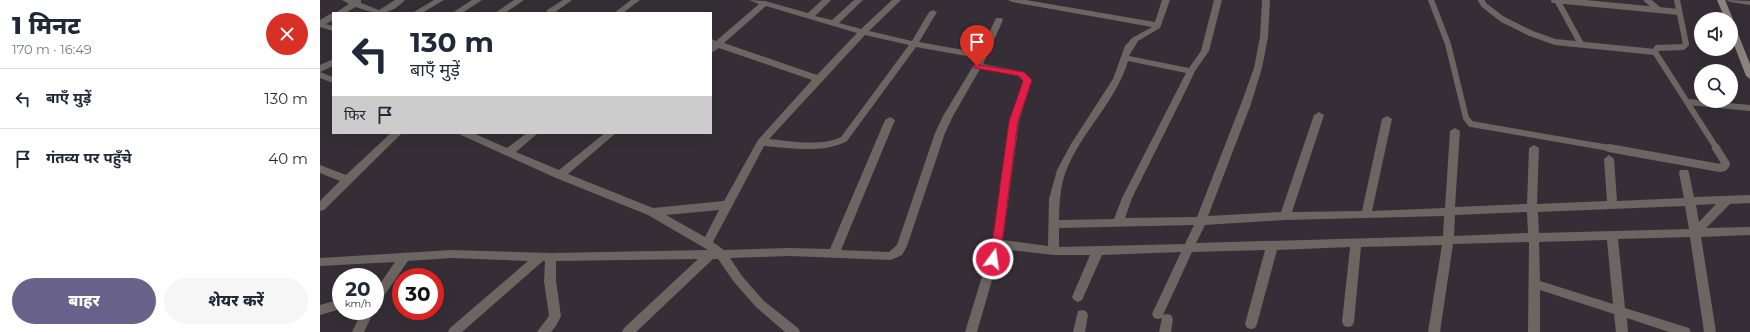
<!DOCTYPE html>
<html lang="hi">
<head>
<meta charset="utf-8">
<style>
	body { margin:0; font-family:Montserrat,"Noto Sans Devanagari",sans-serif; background:#f6f6f7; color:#1f2937; height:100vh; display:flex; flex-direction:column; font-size:15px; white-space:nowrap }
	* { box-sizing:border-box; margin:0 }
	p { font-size:13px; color:#747a83 }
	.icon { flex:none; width:22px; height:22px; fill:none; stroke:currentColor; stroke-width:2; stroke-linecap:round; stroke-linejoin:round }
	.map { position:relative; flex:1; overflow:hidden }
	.panel { display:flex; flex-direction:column; background:#fff; width:320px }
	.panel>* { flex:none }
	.guide { position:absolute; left:12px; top:12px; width:380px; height:122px; border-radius:0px; box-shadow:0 4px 16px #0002; background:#fff; color:#1f2937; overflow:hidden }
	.fabs { position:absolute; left:1374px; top:12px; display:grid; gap:8px }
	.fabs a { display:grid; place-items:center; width:44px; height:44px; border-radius:50%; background:#fff; box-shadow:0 4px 16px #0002; font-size:20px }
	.speed { position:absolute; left:12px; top:268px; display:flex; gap:8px; font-size:20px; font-weight:700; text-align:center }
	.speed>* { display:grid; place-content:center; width:52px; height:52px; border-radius:50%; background:#fff; box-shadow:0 4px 16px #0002; line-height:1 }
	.speed small { font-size:10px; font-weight:400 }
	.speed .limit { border:6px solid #d22; background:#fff; color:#111 }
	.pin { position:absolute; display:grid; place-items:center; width:34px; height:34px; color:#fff; margin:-41px -17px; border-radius:50% 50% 50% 0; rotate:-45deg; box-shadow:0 0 4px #0007 }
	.pin .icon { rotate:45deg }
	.me { position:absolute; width:44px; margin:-22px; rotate:14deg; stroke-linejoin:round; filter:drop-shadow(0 0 3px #0008) }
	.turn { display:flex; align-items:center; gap:14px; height:84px; padding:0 12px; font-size:18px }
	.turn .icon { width:52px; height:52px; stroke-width:2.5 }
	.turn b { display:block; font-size:28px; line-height:34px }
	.then { display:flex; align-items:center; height:38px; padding:0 12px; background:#0003; gap:8px; font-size:15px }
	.round { display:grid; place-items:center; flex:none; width:42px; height:42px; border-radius:21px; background:#f6f6f7 }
	.summary { display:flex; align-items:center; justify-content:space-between; height:68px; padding:0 12px }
	h1 { font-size:24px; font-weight:800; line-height:30px }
	.cta { display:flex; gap:8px; margin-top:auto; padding:8px 12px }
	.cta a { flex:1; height:46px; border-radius:24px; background:#68628b; color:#fff; font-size:16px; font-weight:800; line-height:46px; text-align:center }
	.cta a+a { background:#f6f6f7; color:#1f2937 }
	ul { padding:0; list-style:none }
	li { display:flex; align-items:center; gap:12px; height:60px; padding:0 12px; border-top:1px solid #e0e1e3 }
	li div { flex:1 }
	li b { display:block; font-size:15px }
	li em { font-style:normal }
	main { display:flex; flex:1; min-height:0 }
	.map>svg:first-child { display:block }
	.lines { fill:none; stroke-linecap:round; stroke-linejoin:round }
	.lane-far1 { stroke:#6b6662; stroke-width:6 }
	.lane { stroke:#6b6662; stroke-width:8 }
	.street { fill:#6b6662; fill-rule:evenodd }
	.secondary { fill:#8b847e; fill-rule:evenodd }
	.route { fill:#e11d48; stroke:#92132f }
</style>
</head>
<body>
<main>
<section class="panel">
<div class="summary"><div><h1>1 मिनट</h1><p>170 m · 16:49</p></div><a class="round" style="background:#d93025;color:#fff"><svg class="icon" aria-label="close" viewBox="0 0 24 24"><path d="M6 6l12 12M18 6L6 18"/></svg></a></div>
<ul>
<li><svg class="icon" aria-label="left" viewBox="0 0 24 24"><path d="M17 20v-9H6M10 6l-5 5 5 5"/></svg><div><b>बाएँ मुड़ें</b></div><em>130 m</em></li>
<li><svg class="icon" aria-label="arrive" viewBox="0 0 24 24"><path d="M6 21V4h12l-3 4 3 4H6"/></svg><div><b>गंतव्य पर पहुँचे</b></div><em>40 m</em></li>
</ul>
<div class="cta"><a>बाहर</a><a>शेयर करें</a></div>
</section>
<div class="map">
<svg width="1430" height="332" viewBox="0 0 1430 332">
	<rect width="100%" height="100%" fill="#352e36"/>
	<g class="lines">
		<g class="lane-far1">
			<path d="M1111,0l17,44 18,74 5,6 144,25"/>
			<path d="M1161,0l3,5 18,14 28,14 25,9 100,10"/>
			<path d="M1234,0l125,12"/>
			<path d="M1237,0l24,44"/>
			<path d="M1327,0l12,10"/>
			<path d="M1357,0l9,44 -3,3 -26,1 -2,4 62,97"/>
			<path d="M1368,102l62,6"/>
		</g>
		<path class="lane" d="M1289,148l111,20 4,-1 2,-3 -10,-16"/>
		<g class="street">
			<path d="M22,0h19v3l18,7 16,-10h10c-16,17 -30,14 -49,7l-11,6h-10l14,-9z"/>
			<path d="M114,0h10l-22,13h-10z"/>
			<path d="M152,0h10l-20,13h-10z"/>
			<path d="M194,0h10l-19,13h-10z"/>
			<path d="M243,0h9l-18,13h-7v-3z"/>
			<path d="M311,0h9l-17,13h-9z"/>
			<path d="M429,0l16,1 43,12 14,-13h9l-16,16 17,4 22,-20h9l-24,23 22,6 31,-29h9l-32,31 43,10 17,-29 4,-2 4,2 -18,30 61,11 15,-33 1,-2h6l1,2 -20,44 41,8 8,8 -13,41 -16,119 45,6 1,-47 8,-29 14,-26 42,-65 12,-33 7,-8 20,-11 -140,-25 -4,-2h18l129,22 7,-22h8l-10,28 -22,13 -9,15 60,12 12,-17 13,-51h8l-13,51 -14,20 -8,17 -55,110 -7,20 72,-1 44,-113 13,-36 6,-31 2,-37h8l-2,37 -6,31 -11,36 -43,112 73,-4 33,-97 5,-3 5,3 -32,97 70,-1 20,-92 5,-3 5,3 -20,92 73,-3 5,-77 5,-3 5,3 -5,76 72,-3 2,-56 5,-3 5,3 -2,56 70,-3 -3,-42 5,-4 5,4 3,42 67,-3 -5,-25 1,-3h8l1,3 5,24 56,-2v8l-20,1 -24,24 44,-1v8l-49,2 15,95h-12l-14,-95 -72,2 7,69 64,20 2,4h-22l-42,-14 1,14h-12l-2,-18 -74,-24v42h-12l1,-90 -76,2 -13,88h-12l14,-87 -81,2 -7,75 -2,4 -4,1 -4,-1 -2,-4 8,-75 -73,3 -20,74 -2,4 -4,1 -4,-1 -2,-4 20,-74 -73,2 -29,63 4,-1 4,1 2,4 -2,13h-12l3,-14 -4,1 -4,-1 -2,-4 29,-62 -79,3 -20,45 -4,2 -4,-2 -2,-3 18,-42h-36l-53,-6 -24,83h-12l27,-88 17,-123 14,-40 -5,-5 -38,-7 -27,47 -8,17 -38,113 -5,9 -11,5 -102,-4 -59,2 12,18 22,25 34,27 2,4h-15l-29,-25 -22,-25 -16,-23h-5l-77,73h-14l2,-4 74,-69 -142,2v20l5,35 -5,10 -5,6h-14l12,-16 -5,-35 1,-20h-2l-81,71h-14l2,-4 78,-67 -77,-3 -43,3 -29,42 -4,2v-14l20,-29 -75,4v-8l131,-8 100,3 157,-3 -60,-35 -92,-37 -95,-43 -2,-2h14l34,15 20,-15h11l-22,19 43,18 46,-37h11l-48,41 85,34 71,-7 34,-61 54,-60 -93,-32 -8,5v-14l5,2 43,-37zM446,6l91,27 -40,42 -93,-32zM545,35l44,10 -68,92c-21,10 -50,4 -72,2zM596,47l62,11 -35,58 -8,17 -38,112 -8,7 -48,-2 54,-130 -5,-3 -5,3 -55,129 -41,-1 -65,2 -11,-8 51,-96c27,2 59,8 83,-5zM808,61l58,12 -64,125 -8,21 -55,1c0,-14 1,-27 4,-40 13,-44 52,-75 65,-119zM1396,204l-17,18 -3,-17zM1365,206l4,23 -150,4 -1,-21zM399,210l-14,27 -39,-22zM1207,212l1,21 -74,3 1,-21zM1124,216l-1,20 -247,7 9,-18 80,-5zM874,225l-9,19 -126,3v-19zM1287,240l6,64 -73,-23 -1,-39z"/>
			<path d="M1406,0l24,1v4l-20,-3z"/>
			<path d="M10,14h3v6l-7,4 7,2v5l-13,-4v-7z"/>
			<path d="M13,59v7l-13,6v-7z"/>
			<path d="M0,72l13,5v6l-13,-5z"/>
			<path d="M71,133h11l-78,77 -4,1v-10l20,-20 -20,-8v-8l26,10z"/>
			<path d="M21,299v10l-21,6v-10z"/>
			<path d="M762,310l4,1 2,4 -3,17h-12l5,-21z"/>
			<path d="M42,311h12l-10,21h-12z"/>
		</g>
		<g class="secondary">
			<path d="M1397,0h8l8,19 -1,2 -1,-2h-6z"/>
			<path d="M1411,24l4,2 15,38v15l-4,-3 -15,-39z"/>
		</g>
	</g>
	<path class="route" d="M654,64l50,8 8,8 -14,41 -16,123 -6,18h-7l-1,-3 4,-15 17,-123 14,-40 -4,-5 -45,-8z"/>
</svg>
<div class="fabs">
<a><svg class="icon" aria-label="sound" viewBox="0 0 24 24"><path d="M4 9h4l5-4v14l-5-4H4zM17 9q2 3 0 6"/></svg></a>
<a><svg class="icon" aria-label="search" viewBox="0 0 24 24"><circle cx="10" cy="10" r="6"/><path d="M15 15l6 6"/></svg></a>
</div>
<div class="speed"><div>20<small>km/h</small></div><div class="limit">30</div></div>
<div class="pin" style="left:657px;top:66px;background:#d93025"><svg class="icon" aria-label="arrive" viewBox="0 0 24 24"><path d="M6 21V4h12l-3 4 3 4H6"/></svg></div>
<svg class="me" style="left:673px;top:259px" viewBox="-20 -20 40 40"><circle r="17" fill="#e11d48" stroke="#fff" stroke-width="3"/><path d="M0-11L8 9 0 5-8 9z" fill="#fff"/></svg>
<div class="guide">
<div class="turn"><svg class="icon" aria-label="left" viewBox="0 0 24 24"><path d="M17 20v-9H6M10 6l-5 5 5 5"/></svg><div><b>130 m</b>बाएँ मुड़ें</div></div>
<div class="then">फिर<svg class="icon" aria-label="arrive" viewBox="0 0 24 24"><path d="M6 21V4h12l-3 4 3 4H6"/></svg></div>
</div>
</div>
</main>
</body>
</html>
